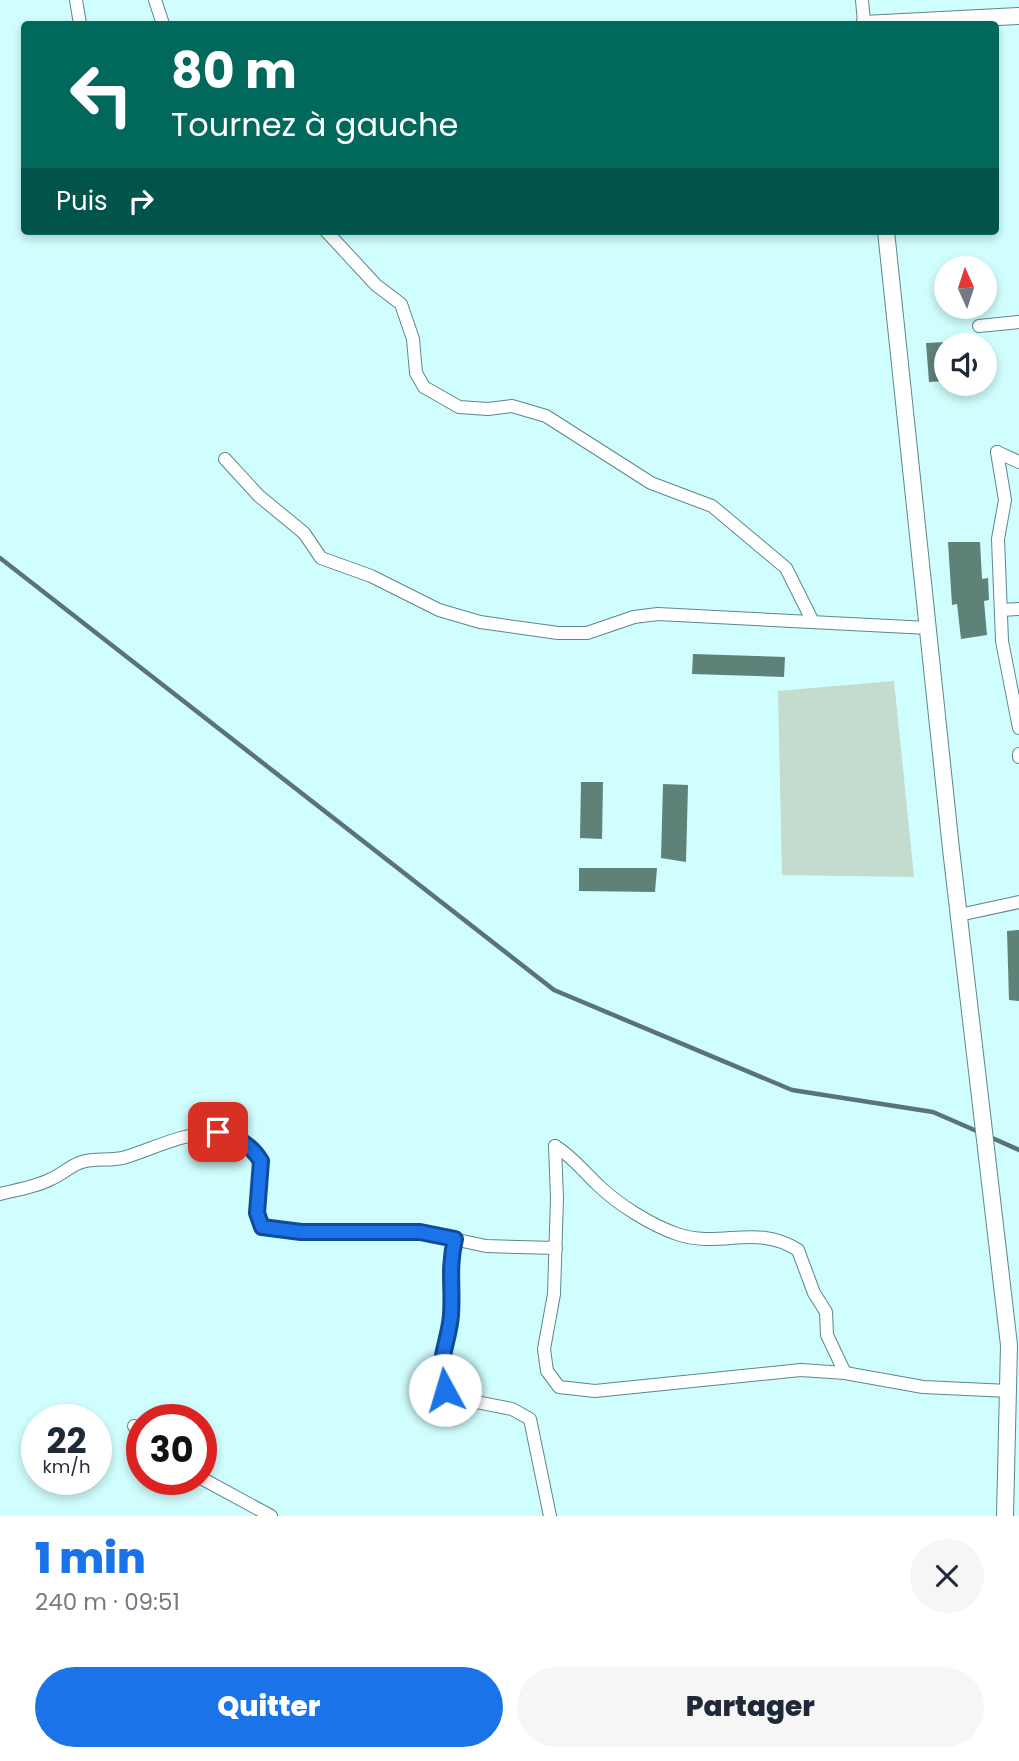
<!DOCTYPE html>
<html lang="fr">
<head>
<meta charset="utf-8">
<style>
	body { margin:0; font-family:Poppins,sans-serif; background:#f6f6f7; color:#1f2937; height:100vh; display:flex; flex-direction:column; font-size:26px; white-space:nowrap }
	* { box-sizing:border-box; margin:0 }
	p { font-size:23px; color:#747a83 }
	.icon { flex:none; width:38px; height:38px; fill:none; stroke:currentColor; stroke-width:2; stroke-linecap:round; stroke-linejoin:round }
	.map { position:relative; height:1516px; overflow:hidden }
	.details { display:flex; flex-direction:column; background:#fff; flex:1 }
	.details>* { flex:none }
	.guide { position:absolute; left:21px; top:21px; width:978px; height:214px; border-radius:7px; box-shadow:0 4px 10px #0003; background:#00695c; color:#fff; overflow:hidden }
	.needle { width:46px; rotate:357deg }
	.fabs { position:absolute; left:934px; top:256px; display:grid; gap:14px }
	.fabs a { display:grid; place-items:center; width:63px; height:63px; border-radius:50%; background:#fff; box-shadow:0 4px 10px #0003; font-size:35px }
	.speed { position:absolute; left:21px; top:1404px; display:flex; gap:14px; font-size:35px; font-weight:700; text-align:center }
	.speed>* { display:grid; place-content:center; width:91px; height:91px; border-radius:50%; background:#fff; box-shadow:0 4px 10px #0003; line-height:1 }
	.speed small { font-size:18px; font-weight:400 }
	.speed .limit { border:10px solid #d22; background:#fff; color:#111 }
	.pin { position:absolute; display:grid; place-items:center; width:60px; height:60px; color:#fff; margin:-30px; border-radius:14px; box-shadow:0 4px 10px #0006 }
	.me { position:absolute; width:77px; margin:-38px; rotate:354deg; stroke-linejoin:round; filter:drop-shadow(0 0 5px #0008) }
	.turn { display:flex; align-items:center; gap:24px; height:147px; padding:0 35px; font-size:32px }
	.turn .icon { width:91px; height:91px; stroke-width:2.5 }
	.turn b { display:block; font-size:49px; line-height:60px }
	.then { display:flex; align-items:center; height:66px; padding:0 35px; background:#0003; gap:14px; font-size:26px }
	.round { display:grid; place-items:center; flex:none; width:74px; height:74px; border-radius:37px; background:#f6f6f7 }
	.headline { display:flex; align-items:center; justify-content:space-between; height:119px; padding:0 35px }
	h1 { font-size:42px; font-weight:800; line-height:52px; color:#1a73e8 }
	.primary-button { display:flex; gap:14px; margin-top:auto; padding:14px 35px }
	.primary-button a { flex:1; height:80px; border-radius:42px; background:#1a73e8; color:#fff; font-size:28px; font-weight:800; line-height:80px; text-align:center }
	.primary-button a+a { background:#f6f6f7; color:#1f2937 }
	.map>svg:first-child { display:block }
	.green { fill:#c3dccd }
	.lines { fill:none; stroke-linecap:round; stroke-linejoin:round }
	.stream { stroke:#5a727f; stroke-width:4.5 }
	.building { fill:#5e8178 }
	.minor-casing { stroke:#5e8788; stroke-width:14 }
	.tertiary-casing { stroke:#5e8788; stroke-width:18 }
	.minor { stroke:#fff; stroke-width:12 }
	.tertiary { stroke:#fff; stroke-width:16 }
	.route-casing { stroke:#114b97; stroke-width:18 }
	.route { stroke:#1a73e8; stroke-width:12 }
</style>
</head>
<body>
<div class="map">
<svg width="1019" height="1516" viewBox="0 0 1019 1516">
	<rect width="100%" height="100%" fill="#d0fdfd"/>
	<path class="green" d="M894,681l20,196 -132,-2 -4,-184z"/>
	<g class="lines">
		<g class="stream">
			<path d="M0,558l554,432 238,100 141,22 46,20"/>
			<path d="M990,1137l29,13"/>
		</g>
	</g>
	<g class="building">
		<path d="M946,342l1,39 -18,1 -3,-39z"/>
		<path d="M948,542h32l2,37 6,-1 1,22 -5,1 3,34 -26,4 -4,-35 -5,1z"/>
		<path d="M693,654l92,3 -1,20 -92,-3z"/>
		<path d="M581,782h22l-1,57 -22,-1z"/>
		<path d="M663,784l25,1 -2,77 -25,-4z"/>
		<path d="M579,868h78l-2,24 -76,-1z"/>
		<path d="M1019,930v71l-10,-1 -2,-69z"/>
	</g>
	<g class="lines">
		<defs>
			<g id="minor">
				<path d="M76,0l4,24"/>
				<path d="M155,0l8,24"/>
				<path d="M862,0l2,22"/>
				<path d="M326,231l50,54 25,19 12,35 3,34 8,14 35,20 29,2 24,-3 34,10 105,67 61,23 74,62 27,54"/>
				<path d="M979,326l40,-4"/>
				<path d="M997,452l8,48 -7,39 4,102 17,87"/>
				<path d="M997,452l22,10"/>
				<path d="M225,459l34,37 45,37 17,25 50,18 68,34 41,12 78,11h29l47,-16 24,-3 270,14"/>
				<path d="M1001,610l18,-1"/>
				<path d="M1019,754v3"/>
				<path d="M959,915l60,-13"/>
				<path d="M555,1146l2,52 -3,96 -10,55 3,22 12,16 36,4 206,-21 44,3 78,14 86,4"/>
				<path d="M555,1146c18,11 28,25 44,40 20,19 52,39 78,48 44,15 79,-11 121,16l16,43 12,19 1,23 18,38"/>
				<path d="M0,1194c16,-4 36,-7 51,-15 10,-4 18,-12 28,-16 16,-6 32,-1 47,-6 45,-14 103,-49 135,5l-4,51 5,14 39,5h119l66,14 70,2"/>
				<path d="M455,1239l-6,31 2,47 -11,53 5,20 6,7 61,12 18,10 20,97"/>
				<path d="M134,1426l8,8"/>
				<path d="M201,1478l70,38"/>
			</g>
			<g id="tertiary">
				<path d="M864,24l155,-8"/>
				<path d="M886,231l65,618 58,496 -4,171"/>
			</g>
		</defs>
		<use href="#minor" class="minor-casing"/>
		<use href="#tertiary" class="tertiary-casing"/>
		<use href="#minor" class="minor"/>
		<use href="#tertiary" class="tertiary"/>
	</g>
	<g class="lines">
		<defs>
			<path id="route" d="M218,1132c18,4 33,13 43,29l-4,52 5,14 39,5h119l35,7c-7,30 -2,48 -4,76 -2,28 -16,48 -6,75"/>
		</defs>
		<use href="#route" class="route-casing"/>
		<use href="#route" class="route"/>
	</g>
</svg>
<div class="fabs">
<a><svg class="needle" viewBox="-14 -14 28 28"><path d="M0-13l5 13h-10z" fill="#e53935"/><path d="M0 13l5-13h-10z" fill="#747a83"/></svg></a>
<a><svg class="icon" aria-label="sound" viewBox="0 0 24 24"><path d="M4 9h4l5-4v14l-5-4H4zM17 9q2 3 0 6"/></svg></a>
</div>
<div class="speed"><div>22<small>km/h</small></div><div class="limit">30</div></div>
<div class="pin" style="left:218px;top:1132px;background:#d93025"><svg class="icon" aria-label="arrive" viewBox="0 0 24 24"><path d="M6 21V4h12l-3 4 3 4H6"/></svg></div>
<svg class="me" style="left:445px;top:1390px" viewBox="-20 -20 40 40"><circle r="19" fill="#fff"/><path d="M0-13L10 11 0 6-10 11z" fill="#1a73e8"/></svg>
<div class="guide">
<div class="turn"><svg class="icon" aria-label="left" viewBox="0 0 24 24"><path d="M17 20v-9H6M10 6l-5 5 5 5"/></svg><div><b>80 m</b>Tournez à gauche</div></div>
<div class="then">Puis<svg class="icon" aria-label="right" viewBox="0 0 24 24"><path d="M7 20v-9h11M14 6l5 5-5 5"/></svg></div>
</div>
</div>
<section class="details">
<div class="headline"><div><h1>1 min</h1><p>240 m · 09:51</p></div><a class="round"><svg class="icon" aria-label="close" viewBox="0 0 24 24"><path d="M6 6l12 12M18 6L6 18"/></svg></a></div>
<div class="primary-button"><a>Quitter</a><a>Partager</a></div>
</section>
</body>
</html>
